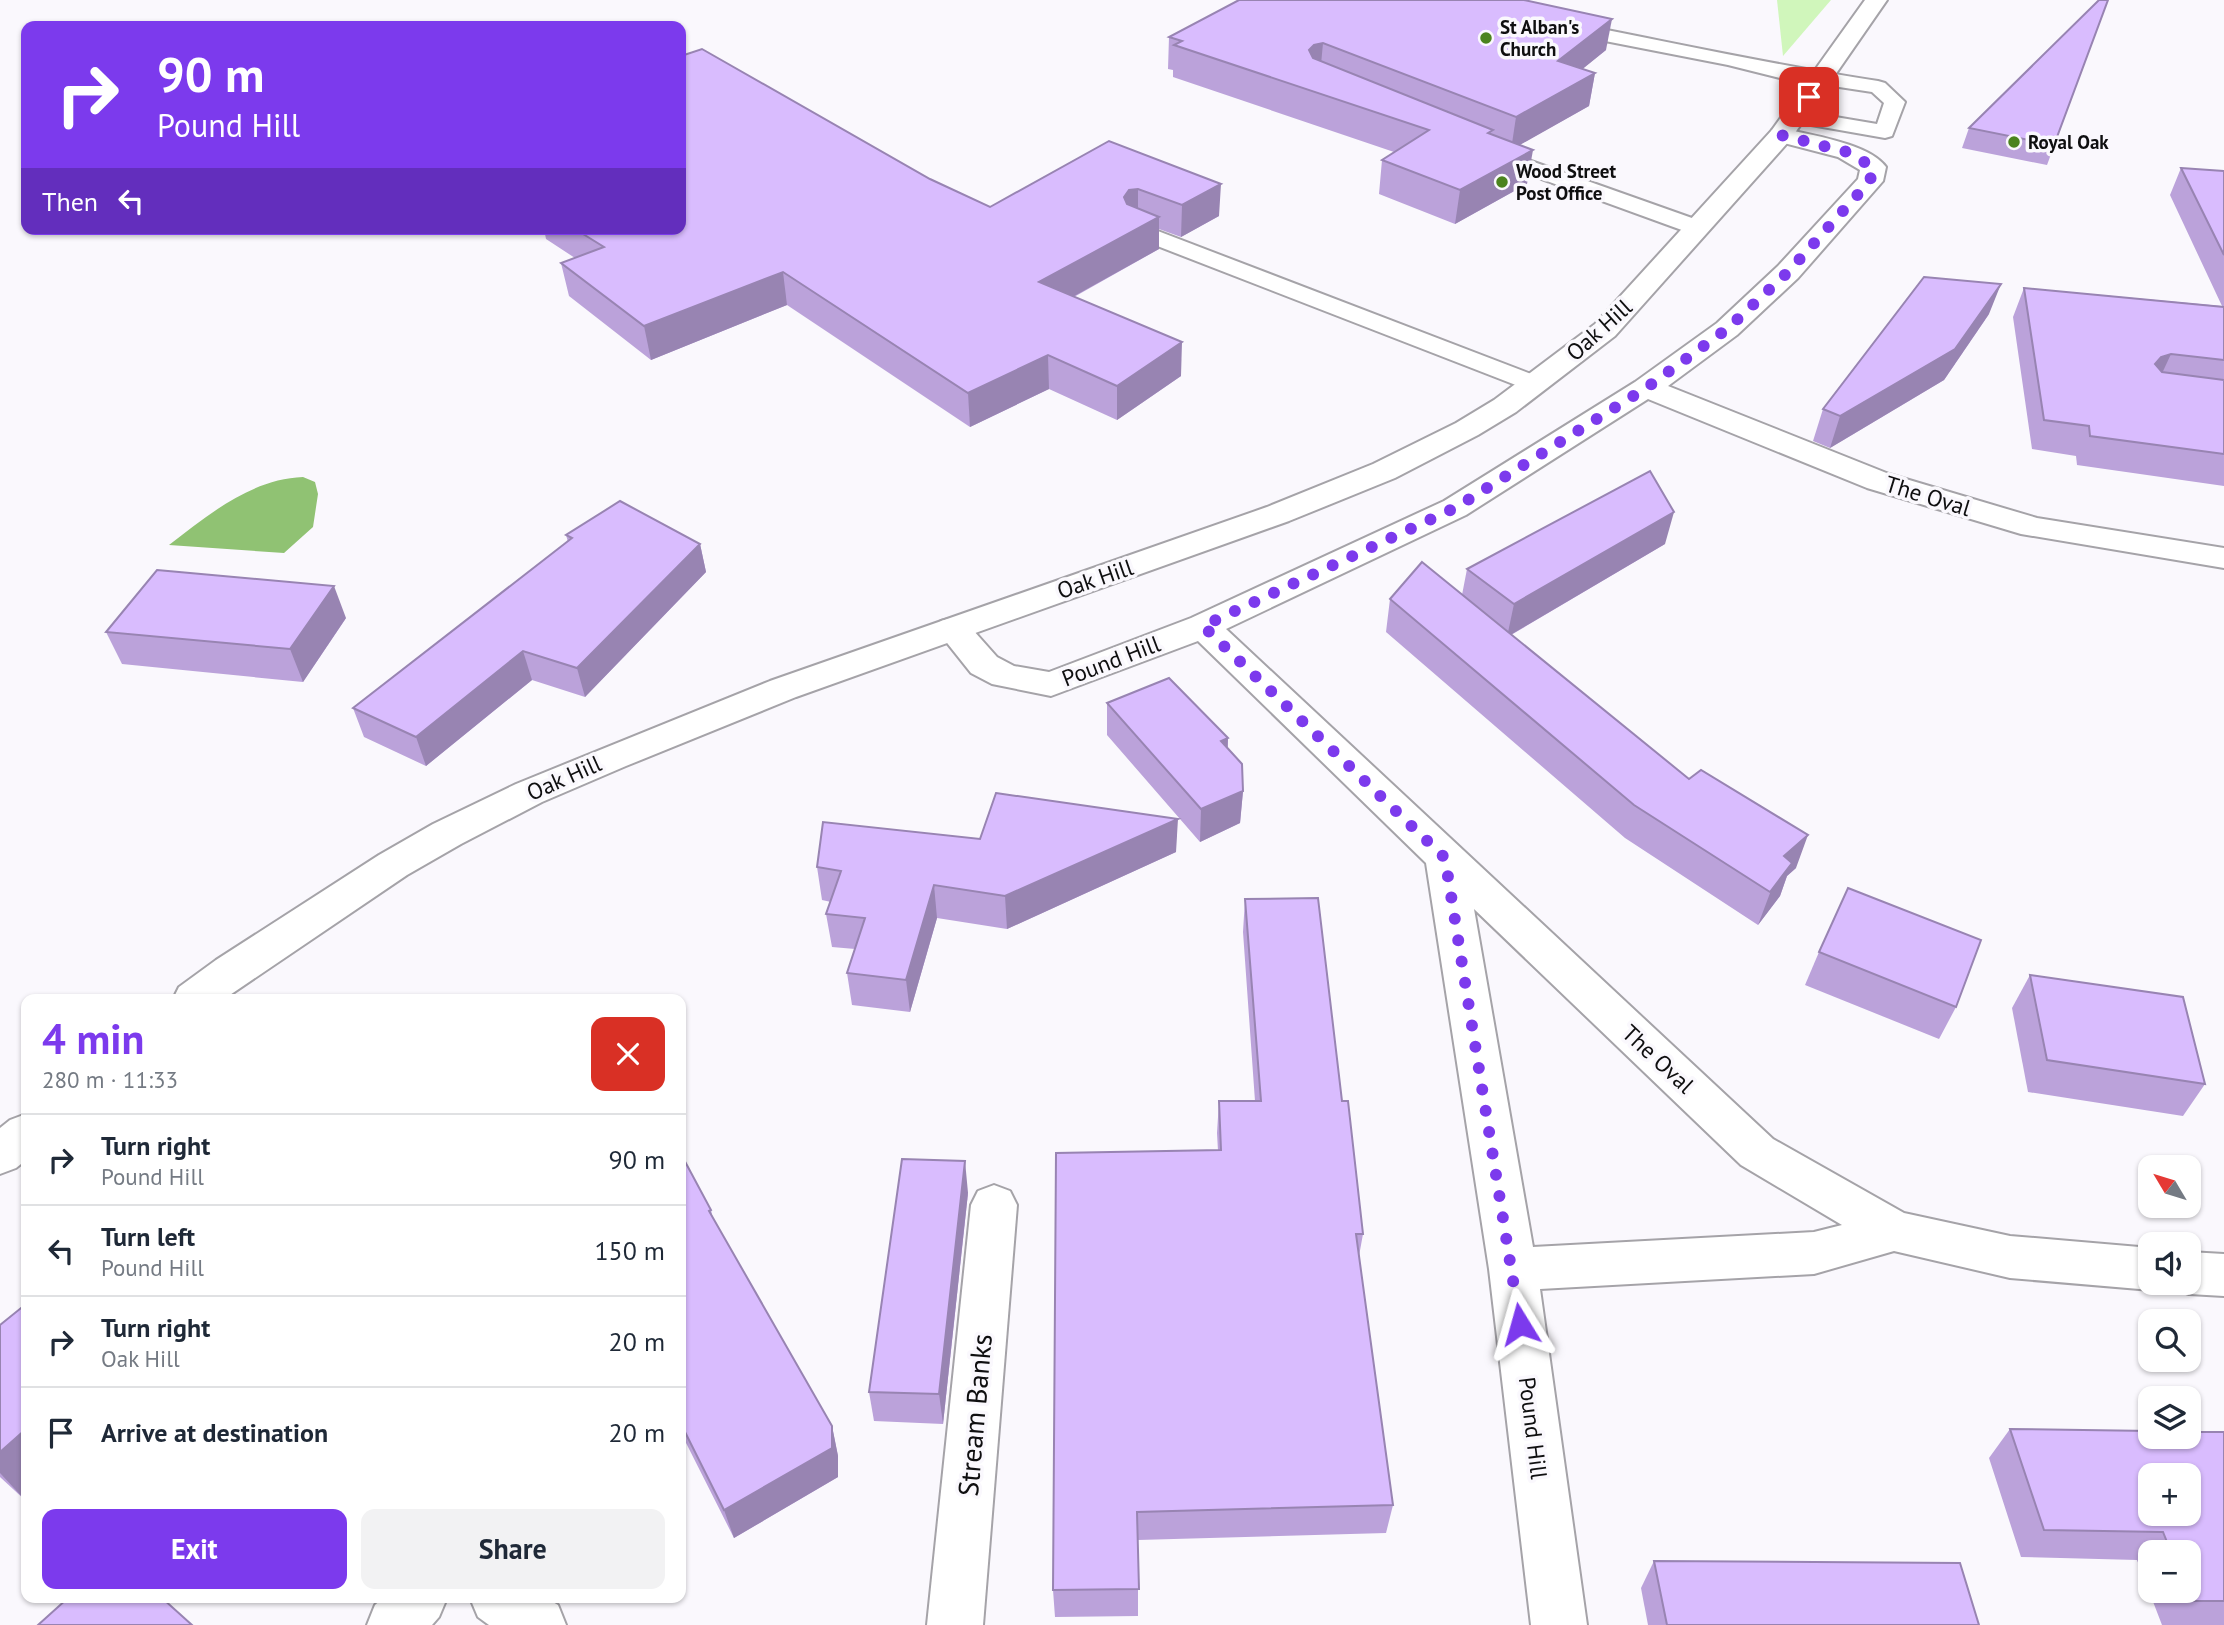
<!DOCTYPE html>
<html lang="en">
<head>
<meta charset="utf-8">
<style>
	body { margin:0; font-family:"PT Sans",sans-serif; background:#f2f2f3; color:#1f2937; height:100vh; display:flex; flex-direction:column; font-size:26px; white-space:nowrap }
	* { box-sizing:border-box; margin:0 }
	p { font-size:23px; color:#747a83 }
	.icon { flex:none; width:38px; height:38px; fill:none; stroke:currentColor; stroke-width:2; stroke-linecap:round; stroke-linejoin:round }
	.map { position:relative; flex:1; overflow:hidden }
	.sheet { position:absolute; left:21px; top:994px; width:665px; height:609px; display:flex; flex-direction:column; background:#fff; border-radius:14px; box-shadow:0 2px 5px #0004 }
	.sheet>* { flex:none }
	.guide { position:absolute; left:21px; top:21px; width:665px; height:214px; border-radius:14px; box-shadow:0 2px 5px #0004; background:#7c3aed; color:#fff; overflow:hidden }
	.needle { width:46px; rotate:308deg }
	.fabs { position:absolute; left:2138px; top:1155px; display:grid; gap:14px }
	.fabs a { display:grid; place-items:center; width:63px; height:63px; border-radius:14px; background:#fff; box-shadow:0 2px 5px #0004; font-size:35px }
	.pin { position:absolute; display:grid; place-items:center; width:60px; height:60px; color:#fff; margin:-30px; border-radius:14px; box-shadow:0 4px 10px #0006 }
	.me { position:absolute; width:77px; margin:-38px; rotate:352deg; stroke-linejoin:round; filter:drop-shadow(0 0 5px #0008) }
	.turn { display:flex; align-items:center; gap:24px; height:147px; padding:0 21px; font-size:32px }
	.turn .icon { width:91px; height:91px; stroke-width:2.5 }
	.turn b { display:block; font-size:49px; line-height:60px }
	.then { display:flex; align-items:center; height:66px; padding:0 21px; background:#0003; gap:14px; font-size:26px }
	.round { display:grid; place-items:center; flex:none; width:74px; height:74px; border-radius:14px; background:#f2f2f3 }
	.summary { display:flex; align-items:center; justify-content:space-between; height:119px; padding:0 21px }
	h1 { font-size:42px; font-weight:800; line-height:52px; color:#7c3aed }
	.button { display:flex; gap:14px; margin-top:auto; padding:14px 21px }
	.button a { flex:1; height:80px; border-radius:14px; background:#7c3aed; color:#fff; font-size:28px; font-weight:800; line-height:80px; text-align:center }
	.button a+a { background:#f2f2f3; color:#1f2937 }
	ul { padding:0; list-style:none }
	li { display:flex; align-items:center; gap:21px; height:91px; padding:0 21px; border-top:2px solid #e0e1e3 }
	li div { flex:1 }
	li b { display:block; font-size:26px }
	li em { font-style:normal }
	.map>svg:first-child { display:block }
	.green { fill:#d0f6bb }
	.water { fill:#90c273 }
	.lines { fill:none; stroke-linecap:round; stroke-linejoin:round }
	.service-casing { stroke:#a5a3a8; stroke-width:4 }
	.minor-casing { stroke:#a5a3a8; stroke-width:4 }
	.tertiary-casing { stroke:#a5a3a8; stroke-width:4 }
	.service { fill:#fff; fill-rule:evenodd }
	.minor { fill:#fff; fill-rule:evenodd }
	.tertiary { fill:#fff; fill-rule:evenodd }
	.wall { fill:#bba2da; fill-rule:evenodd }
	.shaded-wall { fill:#9884b2 }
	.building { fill:#d9bcfe; stroke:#9884b2; stroke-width:2; fill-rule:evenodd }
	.route { stroke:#7c3aed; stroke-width:12; stroke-dasharray:0 21.6 }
	.poi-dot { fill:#4b831e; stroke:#faf8fd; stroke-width:2.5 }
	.labels { text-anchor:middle; stroke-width:7; stroke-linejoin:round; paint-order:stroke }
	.far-poi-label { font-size:19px; font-weight:bold; fill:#0f0f10; stroke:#faf8fd; text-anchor:start }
	.street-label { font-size:23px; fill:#0f0f10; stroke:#faf8fd }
	.near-street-label { font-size:28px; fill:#0f0f10; stroke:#faf8fd }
</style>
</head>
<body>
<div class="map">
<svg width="2224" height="1625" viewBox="0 0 2224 1625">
	<rect width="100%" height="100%" fill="#faf8fd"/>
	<path class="green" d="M1777,0h54l-48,56z"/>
	<path class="water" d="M303,477l12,5 3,12 -5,33 -29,26 -115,-8c39,-30 82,-66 134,-68z"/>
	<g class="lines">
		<defs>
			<g id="service">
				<path d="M1566,22c104,20 207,43 312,59l7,2 20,19 -13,34 -7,2 -91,-16 -7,-2 -3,-4 3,-4 7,-2 83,14 7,-21 -12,-11 -92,-14 -52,-13 -169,-33 -3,-4z"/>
				<path d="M1486,145l220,78 3,5 -3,5h-16l-212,-77 -3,-5 3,-5z"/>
				<path d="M1137,223l407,156 4,5 -4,5 -9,3 -9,-3 -397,-154 -3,-5 3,-5z"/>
			</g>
			<g id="minor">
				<path d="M1781,128c28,7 88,15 105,39l-3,14 -85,97 -61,57 -69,51 221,88 148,44 187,30v20l-203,-34 -154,-46 -219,-89 -182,116 -240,114 547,510 131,74 106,23 141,12v35h18l-18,7 -141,-12 -116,-27 -80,23 -274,15 47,336h-56l-42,-356 -63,-406 -228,-222 -147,55 -59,-12 -21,-11 -35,-44 5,-8 12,-3 12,3 32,36 17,9 35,6 142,-54 253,-117 191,-119 82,-59 61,-57 80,-87 2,-9 -22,-13 -66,-17 -3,-5 3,-5zM1474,909l267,256 101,60 -28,7 -281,15z"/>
				<path d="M994,1185l16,6 7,14 -34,420h-56l44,-420 7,-14z"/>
				<path d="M2189,1252l35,2v42l-35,-2 -17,-6 -2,-5h19z"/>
				<path d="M383,1598h64l-8,19 -7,8h-65l8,-20z"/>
				<path d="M470,1598h76l12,7 8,20h-77l-11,-8z"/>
			</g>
			<g id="tertiary">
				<path d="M1865,0h22l-97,140 -175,196 -99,76 -38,23 -83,43 -106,43 -493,176 -170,69 -84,36 -81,42 -54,31 -183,124h-51l6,-12 37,-27 163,-105 54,-31 83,-40 254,-103 497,-174 106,-43 83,-41 38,-23 101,-76 177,-194z"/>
				<path d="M26,1114v46l-10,8 -16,6v-46l10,-8z"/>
			</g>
		</defs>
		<use href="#service" class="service-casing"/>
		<use href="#minor" class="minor-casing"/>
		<use href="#tertiary" class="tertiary-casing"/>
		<use href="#service" class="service"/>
		<use href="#minor" class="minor"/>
		<use href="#tertiary" class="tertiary"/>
	</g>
	<g class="wall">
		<path d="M2108,0l-61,165 -85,-17 7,-20z"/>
		<path d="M1169,37l437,13 -24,19 13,4 -6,33 -70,39 8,39 -72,40 -76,-30 3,-34 12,-8 -221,-75v-7l-5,-1z"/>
		<path d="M1109,141l110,75 -38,21 -22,-8v20l-85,48 107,79 -64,44 -68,-31 -79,38 -183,-122 -136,55 -82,-64 -8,-33 14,-5 -29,-19 -2,-10h137l249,-50 60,28z"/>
		<path d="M2181,168l43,3v315l-147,-21 -1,-9 -44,-7 -19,-132 11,-29 198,18 -52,-111z"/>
		<path d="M1989,314l-45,66 -114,68 -17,-7 10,-32z"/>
		<path d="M566,535l134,9 6,28 -121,125 -53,-17 -106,86 -62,-29 -11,-29 215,-166z"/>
		<path d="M1665,544l-154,91 285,233 -9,8 -7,20 -22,29 -133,-87 -239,-206 4,-33 72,-4 5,-26z"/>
		<path d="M346,618l-43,64 -181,-18 -16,-32z"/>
		<path d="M1107,703l121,35v10l15,43 -3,32 -40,19 -93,-107z"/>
		<path d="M980,839l196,13 -169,77 -70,-11 -27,94 -58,-7 -5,-32 8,-24 -23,-2 -6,-33 5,-12 -9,-2 -5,-33z"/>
		<path d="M1245,899l97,202 21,133 -4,22 34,249 -7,28 -248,7v76l-83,1 -2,-27 165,-439 -1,-18 2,-32h36l-12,-169z"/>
		<path d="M1819,952l137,55 -17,32 -134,-54z"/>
		<path d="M2030,975l175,109 -22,32 -155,-24 -16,-84z"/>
		<path d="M681,1154l30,56 2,9 119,207 6,30v21l-104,61 -53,-105z"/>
		<path d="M968,1193l-25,231 -69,-3 -5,-29z"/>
		<path d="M26,1304v197l-26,-24v-152z"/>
		<path d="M2010,1429l214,3v193h-62l-25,-65 -116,-3 -32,-99zM2151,1552h38v39h-38z"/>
		<path d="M1654,1561l325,64h-331l-7,-37z"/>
	</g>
	<g class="shaded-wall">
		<path d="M1612,19l-6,31 -53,43 5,-32z"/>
		<path d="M1323,43l-3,32 -11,-25 5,-5z"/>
		<path d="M1595,73l-6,33 -78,44 5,-33z"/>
		<path d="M1533,150l-6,34 -72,40 5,-34z"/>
		<path d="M1221,184l-2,32 -38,21 1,-32z"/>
		<path d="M1138,189v32l-10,1 -4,-25 5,-7z"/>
		<path d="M1159,217v32l-119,66 -1,-33z"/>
		<path d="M783,272l4,33 -136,55 -7,-34z"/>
		<path d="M2001,284l-12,30 -45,66 -114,68 10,-32z"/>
		<path d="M1182,342l-1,34 -64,44v-34z"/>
		<path d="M2171,354l-13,28 -3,-18 6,-7z"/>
		<path d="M1048,355l1,34 -79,38 -2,-34z"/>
		<path d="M1674,512l-9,32 -158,93 7,-33z"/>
		<path d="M700,544l6,28 -121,125 -8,-29z"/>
		<path d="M334,586l12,32 -43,64 -13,-33z"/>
		<path d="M523,651l9,29 -106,86 -10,-29z"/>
		<path d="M1228,738l-2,33 -5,-30z"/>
		<path d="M1243,791l-3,32 -40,19 1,-33z"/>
		<path d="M1178,819l-2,33 -169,77 -2,-33z"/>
		<path d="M1808,835l-12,33 -9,8 -7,20 -22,29 26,-69z"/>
		<path d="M934,885l3,33 -27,94 -4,-32z"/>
		<path d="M965,1161l3,32 -25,231 -4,-30z"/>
		<path d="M832,1426l6,30v21l-104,61 -10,-28z"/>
		<path d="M26,1429v72l-26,-28v-21z"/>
	</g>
	<g class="building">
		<path d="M1239,0h285l88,19 -54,42 37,12 -79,44 -193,-74 -9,2 -5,5 4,8 180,72 -5,3 45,17 -73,40 -78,-30 47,-30 -255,-85 8,-4 -13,-4z"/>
		<path d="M2099,0h9l-54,145 -85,-17z"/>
		<path d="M702,49l228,130 60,28 119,-66 112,43 -39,21 -44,-16 -9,1 -5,7 3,7 32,13 -120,65 143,60 -65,44 -69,-31 -80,38 -185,-121 -139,54 -83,-63 43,-16 -29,-18h106v-173z"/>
		<path d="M2181,168l43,3v84z"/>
		<path d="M1924,277l77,7 -46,65 -115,67 -17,-7z"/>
		<path d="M2024,288l200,19v53l-53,-6 -10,3 -6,7 7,8 62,8v74l-134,-18 -1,-10 -45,-6z"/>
		<path d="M1650,471l24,41 -160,92 -47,-35z"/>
		<path d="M620,501l80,43 -123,124 -54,-17 -107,86 -63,-29 219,-170 -6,-3z"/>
		<path d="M1422,562l267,217 12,-9 107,65 -24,21 8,7 -22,29 -136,-87 -244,-206z"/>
		<path d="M157,570l177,16 -44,63 -184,-17z"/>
		<path d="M1169,678l59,60 -7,3 21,23 1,27 -42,18 -94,-106z"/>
		<path d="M996,793l182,26 -173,77 -71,-11 -28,95 -59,-7 18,-55 -39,-4 15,-43 -24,-4 6,-45 157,17z"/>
		<path d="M1848,888l133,52 -25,67 -137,-55z"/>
		<path d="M1318,898l24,203h6l15,133h-7l37,271 -256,7 2,77 -86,1 3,-437 165,-3 -2,-49h42l-16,-202z"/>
		<path d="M2030,975l153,22 22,87 -158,-24z"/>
		<path d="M681,1154l30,56 -2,1 123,215v22l-108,62 -43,-86z"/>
		<path d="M902,1159l63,2 -26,233 -70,-2z"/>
		<path d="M26,1304v125l-26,23v-127z"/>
		<path d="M2010,1429l141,2v6h38v-5h35v169h-35l-3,-10h3v-39h-18l-8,-20 -119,-2zM2151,1475h38v39h-38z"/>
		<path d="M1654,1561l306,2 19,62h-312z"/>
		<path d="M68,1598h94l30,27h-154z"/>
	</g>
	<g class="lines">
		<path class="route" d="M1520,1324l-75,-466 -242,-232 252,-118 191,-120 81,-59 61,-57 82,-91 3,-14 -26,-15 -66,-17 28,-38"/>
	</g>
	<g class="poi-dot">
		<circle cx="1486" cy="38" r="7"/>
		<circle cx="2014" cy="142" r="7"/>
		<circle cx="1502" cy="182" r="7"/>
	</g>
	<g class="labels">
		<g class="far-poi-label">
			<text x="1500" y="34">St Alban's<tspan x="1500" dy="22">Church</tspan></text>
			<text x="2028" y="149">Royal Oak</text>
			<text x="1516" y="178">Wood Street<tspan x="1516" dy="22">Post Office</tspan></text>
		</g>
		<g class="street-label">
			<text transform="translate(1599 330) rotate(-42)" y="8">Oak Hill</text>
			<text transform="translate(1928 496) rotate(17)" y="8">The Oval</text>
			<text transform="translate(1095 579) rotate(-19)" y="8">Oak Hill</text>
			<text transform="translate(1111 661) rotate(-21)" y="8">Pound Hill</text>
			<text transform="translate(564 778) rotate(-24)" y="8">Oak Hill</text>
			<text transform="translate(1658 1059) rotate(43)" y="8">The Oval</text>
			<text transform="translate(1533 1428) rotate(83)" y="8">Pound Hill</text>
		</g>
		<g class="near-street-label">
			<text transform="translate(975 1415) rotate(-85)" y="10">Stream Banks</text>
		</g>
	</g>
</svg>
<div class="fabs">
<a><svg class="needle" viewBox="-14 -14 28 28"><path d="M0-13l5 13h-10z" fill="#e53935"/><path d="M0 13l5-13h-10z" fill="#747a83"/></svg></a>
<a><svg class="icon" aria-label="sound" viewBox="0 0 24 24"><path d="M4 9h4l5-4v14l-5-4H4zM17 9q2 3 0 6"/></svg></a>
<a><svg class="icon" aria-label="search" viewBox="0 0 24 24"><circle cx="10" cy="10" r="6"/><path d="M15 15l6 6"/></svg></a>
<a><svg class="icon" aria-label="layers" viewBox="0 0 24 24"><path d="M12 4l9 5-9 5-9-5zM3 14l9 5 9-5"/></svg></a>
<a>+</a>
<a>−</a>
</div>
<div class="pin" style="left:1809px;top:97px;background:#d93025"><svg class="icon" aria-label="arrive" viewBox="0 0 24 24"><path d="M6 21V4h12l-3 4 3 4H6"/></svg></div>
<svg class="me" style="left:1520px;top:1324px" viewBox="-20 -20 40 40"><path d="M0-17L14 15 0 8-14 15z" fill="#7c3aed" stroke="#fff" stroke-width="4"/></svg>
<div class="guide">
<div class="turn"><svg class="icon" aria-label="right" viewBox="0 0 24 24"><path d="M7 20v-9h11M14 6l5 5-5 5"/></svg><div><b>90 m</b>Pound Hill</div></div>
<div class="then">Then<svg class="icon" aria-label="left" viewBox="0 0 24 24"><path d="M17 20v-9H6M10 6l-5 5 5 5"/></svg></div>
</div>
<section class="sheet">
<div class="summary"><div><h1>4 min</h1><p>280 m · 11:33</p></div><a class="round" style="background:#d93025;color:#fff"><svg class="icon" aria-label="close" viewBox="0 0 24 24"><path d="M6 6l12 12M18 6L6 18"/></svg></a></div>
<ul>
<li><svg class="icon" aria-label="right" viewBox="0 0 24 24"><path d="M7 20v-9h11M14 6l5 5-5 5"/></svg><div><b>Turn right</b><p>Pound Hill</p></div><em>90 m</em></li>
<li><svg class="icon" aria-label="left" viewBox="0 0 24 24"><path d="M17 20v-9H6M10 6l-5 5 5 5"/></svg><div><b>Turn left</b><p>Pound Hill</p></div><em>150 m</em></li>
<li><svg class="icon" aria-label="right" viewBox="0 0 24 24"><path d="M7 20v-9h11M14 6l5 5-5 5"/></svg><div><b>Turn right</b><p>Oak Hill</p></div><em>20 m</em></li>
<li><svg class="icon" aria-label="arrive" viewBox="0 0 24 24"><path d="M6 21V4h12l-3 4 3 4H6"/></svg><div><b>Arrive at destination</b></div><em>20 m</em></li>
</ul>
<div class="button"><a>Exit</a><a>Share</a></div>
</section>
</div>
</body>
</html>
